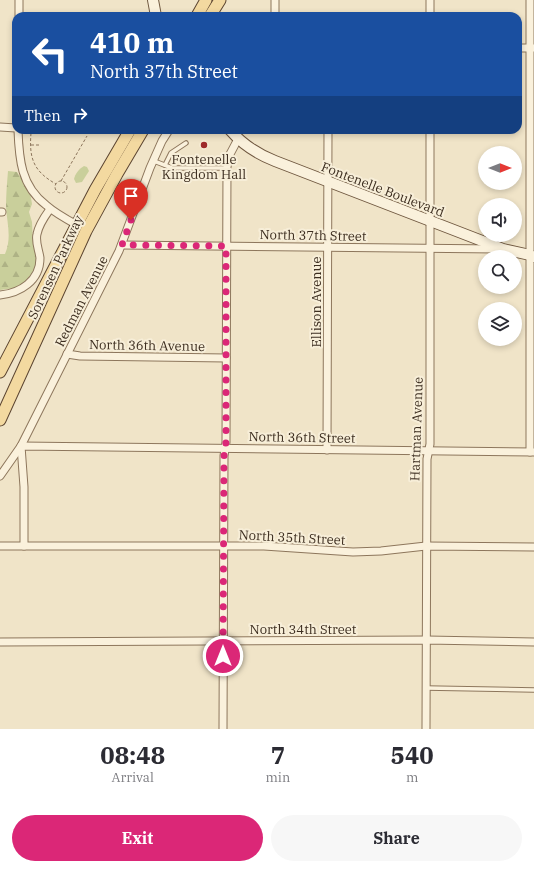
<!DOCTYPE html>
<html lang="en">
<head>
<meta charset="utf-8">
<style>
	body { margin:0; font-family:"IBM Plex Serif",serif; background:#f7f7f7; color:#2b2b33; height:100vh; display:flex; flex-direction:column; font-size:15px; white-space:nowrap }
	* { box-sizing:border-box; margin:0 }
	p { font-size:13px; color:#7c7c81 }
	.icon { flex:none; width:22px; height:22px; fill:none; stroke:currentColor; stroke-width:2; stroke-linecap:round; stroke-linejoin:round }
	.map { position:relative; height:729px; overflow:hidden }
	.side { display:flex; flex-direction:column; background:#fff; flex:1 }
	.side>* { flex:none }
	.hud { position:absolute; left:12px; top:12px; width:510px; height:122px; border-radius:12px; box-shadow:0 2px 6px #0003; background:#1a4fa0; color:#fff; overflow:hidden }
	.needle { width:26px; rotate:90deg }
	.controls { position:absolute; left:478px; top:146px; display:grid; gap:8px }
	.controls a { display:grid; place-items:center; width:44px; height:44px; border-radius:50%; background:#fff; box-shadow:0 2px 6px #0003; font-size:20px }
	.pin { position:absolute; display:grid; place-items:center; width:34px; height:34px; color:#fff; margin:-41px -17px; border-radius:50% 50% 50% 0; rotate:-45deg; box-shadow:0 0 4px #0007 }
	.pin .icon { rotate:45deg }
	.me { position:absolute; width:44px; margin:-22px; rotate:0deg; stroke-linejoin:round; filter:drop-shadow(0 0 3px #0008) }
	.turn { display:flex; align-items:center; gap:14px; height:84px; padding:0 12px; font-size:18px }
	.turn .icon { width:52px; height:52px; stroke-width:2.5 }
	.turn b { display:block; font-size:28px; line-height:34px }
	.then { display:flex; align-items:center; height:38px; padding:0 12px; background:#0003; gap:8px; font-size:15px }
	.eta { display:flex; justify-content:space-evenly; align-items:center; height:68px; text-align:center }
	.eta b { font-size:24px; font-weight:700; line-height:28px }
	.primary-button { display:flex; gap:8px; margin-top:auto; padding:8px 12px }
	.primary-button a { flex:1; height:46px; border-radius:24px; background:#db2777; color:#fff; font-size:16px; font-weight:700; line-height:46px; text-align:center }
	.primary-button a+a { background:#f7f7f7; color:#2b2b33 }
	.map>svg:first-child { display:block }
	.green { fill:#c9cf9b }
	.forest { fill:url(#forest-firs) }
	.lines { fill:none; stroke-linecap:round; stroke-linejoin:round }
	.lane-casing { stroke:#8d765c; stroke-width:5.5 }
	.street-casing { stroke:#8d765c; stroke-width:9 }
	.secondary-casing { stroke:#6f573f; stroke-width:12 }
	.primary-casing { stroke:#5b4430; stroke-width:13 }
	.path { stroke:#8d765c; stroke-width:1; stroke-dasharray:3 2; stroke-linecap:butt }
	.lane { stroke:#faf1dc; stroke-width:3.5 }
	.street { stroke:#faf1dc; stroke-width:7 }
	.secondary { stroke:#faf1dc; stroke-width:10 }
	.primary { stroke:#f3d9a0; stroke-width:11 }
	.route { stroke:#db2777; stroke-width:7; stroke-dasharray:0 12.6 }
	.poi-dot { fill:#9e2a2b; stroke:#f7eed8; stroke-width:1.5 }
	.labels { text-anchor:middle; stroke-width:4; stroke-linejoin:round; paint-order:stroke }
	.poi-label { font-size:13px; fill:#3d2e20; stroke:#f7eed8 }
	.street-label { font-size:13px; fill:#3d2e20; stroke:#f7eed8 }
</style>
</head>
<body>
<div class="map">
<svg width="534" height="729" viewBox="0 0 534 729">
	<defs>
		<pattern id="forest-firs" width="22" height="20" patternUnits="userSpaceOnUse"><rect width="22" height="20" fill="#c9cf9b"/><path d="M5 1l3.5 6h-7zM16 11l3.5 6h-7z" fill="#aeb285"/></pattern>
	</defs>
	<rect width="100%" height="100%" fill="#f0e4c8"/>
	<path class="green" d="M84,166l3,1 2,4 -7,11 -6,1 -2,-4c1,-5 5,-10 10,-13z"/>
	<path class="forest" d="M8,171l9,1 13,20 2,12 -3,8 3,10 1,21 3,12v9l-3,8 -8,10 -11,6 -14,2v-36h5c7,-16 2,-31 1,-47 0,-12 1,-24 2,-36z"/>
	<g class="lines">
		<defs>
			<g id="lane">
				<path d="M56,130l35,1"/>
				<path d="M18,131l9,-1"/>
				<path d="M154,161l18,7h55"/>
				<path d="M165,165l6,-12 15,-10"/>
				<path d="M426,688l108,2"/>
			</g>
			<g id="street">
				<path d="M19,0v16"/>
				<path d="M275,0v16"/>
				<path d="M430,16v-16"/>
				<path d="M518,48h16"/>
				<path d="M0,127l16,1"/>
				<path d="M18,130c1,29 3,56 28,75 9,8 20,14 31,20"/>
				<path d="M0,212h2"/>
				<path d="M122,245l375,4"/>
				<path d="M0,295c20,-2 40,-14 40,-37 -1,-8 -5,-16 -3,-24 2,-10 8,-18 13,-25"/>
				<path d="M67,354l13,2 146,2"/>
				<path d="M327,450l1,-320"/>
				<path d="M530,452v-452"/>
				<path d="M0,476l21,-30 98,-195 31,-83 12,-27 7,-11"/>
				<path d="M0,546h264l89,6 28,-1 45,-5 108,1"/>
				<path d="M24,546v-59l-3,-41 513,6"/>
				<path d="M0,642l427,-2 107,2"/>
				<path d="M223,729l1,-273 2,-14 1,-275 2,-11 9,-17"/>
				<path d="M426,729l1,-270 3,-15v-314"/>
			</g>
			<g id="secondary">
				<path d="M153,0l3,16"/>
				<path d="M230,130c13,15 27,24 45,31l228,88 27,6 4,2"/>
			</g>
			<g id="primary">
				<path d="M197,16l9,-16"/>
				<path d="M210,16l10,-16"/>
				<path d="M0,372l95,-182 35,-60"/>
				<path d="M0,420l86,-189 31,-57 26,-44"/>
			</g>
		</defs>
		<use href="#lane" class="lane-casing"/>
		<use href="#street" class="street-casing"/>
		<use href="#secondary" class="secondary-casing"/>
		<use href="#primary" class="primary-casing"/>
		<g class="path">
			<path d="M31,133c-2,25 2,38 25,51"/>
			<path d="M31,145h8"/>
			<circle cx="61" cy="187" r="6"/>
			<path d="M61,181l26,-45"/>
		</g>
		<use href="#lane" class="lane"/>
		<use href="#street" class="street"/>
		<use href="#secondary" class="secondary"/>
		<use href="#primary" class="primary"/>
	</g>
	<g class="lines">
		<path class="route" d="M131,220l-9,25 104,1v196l-2,14 -1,200"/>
	</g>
	<circle class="poi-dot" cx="204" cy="145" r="4"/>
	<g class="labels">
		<g class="poi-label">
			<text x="204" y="164">Fontenelle<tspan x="204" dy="15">Kingdom Hall</tspan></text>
		</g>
		<g class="street-label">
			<text transform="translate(383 189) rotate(21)" y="5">Fontenelle Boulevard</text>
			<text transform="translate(313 235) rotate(1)" y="5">North 37th Street</text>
			<text transform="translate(55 267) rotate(-65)" y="5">Sorensen Parkway</text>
			<text transform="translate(81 301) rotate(-63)" y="5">Redman Avenue</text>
			<text transform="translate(316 302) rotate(-90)" y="5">Ellison Avenue</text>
			<text transform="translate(147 345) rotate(1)" y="5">North 36th Avenue</text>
			<text transform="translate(416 429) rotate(-88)" y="5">Hartman Avenue</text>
			<text transform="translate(302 437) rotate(1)" y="5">North 36th Street</text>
			<text transform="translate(292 537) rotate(3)" y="5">North 35th Street</text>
			<text x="303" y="634">North 34th Street</text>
		</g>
	</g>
</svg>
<div class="controls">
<a><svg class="needle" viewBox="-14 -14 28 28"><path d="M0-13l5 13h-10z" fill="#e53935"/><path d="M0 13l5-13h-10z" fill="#7c7c81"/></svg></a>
<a><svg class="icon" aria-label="sound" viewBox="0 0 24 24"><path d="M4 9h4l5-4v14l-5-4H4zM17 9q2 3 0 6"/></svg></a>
<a><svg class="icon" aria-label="search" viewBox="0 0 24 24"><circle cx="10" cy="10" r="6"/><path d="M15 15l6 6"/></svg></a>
<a><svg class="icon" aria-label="layers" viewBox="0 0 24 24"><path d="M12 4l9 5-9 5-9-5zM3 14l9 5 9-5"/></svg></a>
</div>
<div class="pin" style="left:131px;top:220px;background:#d93025"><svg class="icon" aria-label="arrive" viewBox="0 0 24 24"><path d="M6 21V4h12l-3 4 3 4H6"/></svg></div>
<svg class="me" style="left:223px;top:656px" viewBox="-20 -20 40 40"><circle r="17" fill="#db2777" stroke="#fff" stroke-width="3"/><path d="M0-11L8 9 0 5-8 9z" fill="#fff"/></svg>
<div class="hud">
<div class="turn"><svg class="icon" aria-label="left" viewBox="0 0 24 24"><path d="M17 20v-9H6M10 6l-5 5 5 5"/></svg><div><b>410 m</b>North 37th Street</div></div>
<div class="then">Then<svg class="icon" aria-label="right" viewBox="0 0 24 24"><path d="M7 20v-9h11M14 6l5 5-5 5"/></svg></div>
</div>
</div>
<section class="side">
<div class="eta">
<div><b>08:48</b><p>Arrival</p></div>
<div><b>7</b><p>min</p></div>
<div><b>540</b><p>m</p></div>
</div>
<div class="primary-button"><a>Exit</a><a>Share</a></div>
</section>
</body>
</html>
